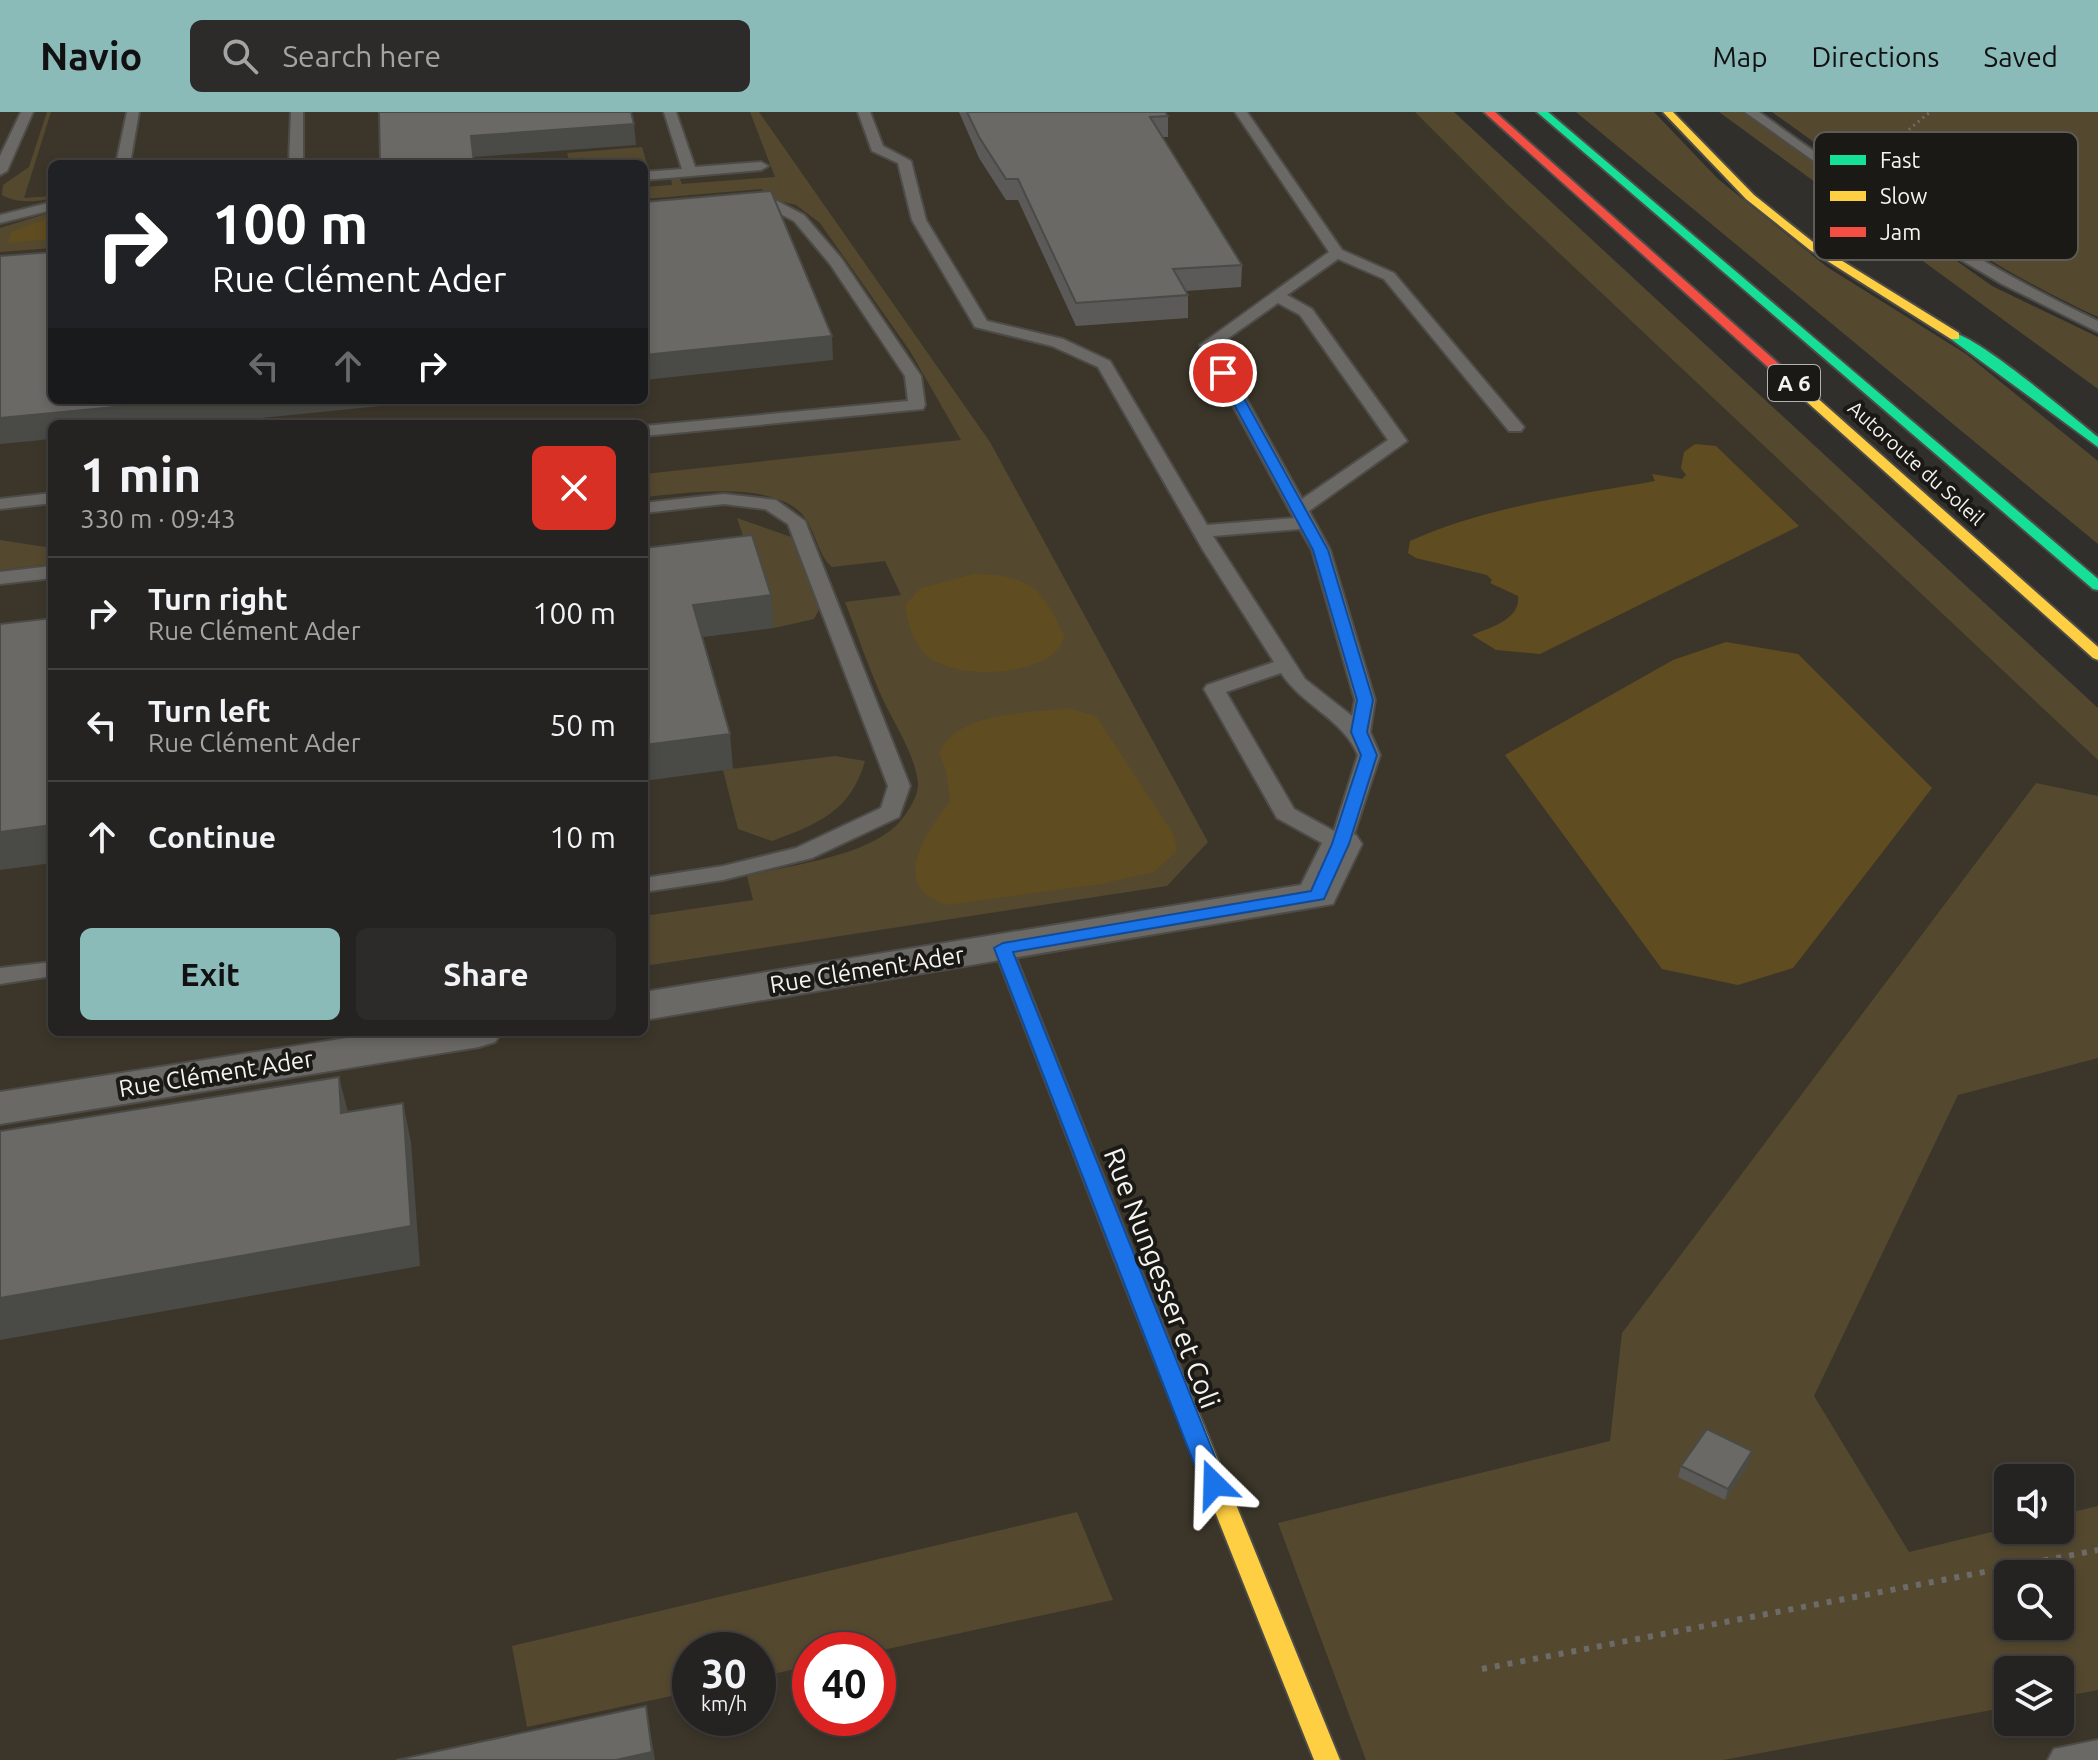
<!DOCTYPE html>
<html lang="en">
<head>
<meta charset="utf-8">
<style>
	body { margin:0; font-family:Ubuntu,sans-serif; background:#2d2b2a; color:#f1f3f6; height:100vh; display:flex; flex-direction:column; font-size:30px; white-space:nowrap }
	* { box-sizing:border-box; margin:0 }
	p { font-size:26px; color:#a3a4a5 }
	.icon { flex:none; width:44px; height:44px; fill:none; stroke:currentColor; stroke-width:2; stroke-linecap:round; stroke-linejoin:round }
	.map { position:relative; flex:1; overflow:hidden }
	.drawer { position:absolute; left:48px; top:308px; width:600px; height:616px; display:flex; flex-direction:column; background:#252321; border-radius:12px; box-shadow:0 4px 12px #0003,0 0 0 2px #42403f }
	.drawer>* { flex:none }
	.top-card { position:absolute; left:48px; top:48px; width:600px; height:244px; border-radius:12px; box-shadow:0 4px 12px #0003,0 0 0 2px #42403f; background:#202124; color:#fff; overflow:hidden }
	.tools { position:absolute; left:1994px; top:1352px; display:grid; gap:16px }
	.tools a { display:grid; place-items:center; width:80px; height:80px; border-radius:12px; background:#252321; box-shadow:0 4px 12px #0003,0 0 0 2px #42403f; font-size:40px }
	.speed { position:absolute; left:672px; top:1520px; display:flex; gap:16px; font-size:40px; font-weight:700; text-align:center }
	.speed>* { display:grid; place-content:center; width:104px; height:104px; border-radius:50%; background:#252321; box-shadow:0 4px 12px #0003,0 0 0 2px #42403f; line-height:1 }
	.speed small { font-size:20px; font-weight:400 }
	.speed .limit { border:12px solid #d22; background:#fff; color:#111 }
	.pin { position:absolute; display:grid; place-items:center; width:68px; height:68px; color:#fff; margin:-34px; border:4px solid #fff; border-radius:50%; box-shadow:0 2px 8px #0007 }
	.me { position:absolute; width:88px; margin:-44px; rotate:338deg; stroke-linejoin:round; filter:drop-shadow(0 0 6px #0008) }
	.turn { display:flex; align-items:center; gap:28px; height:168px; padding:0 32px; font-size:36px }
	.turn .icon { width:104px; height:104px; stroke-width:2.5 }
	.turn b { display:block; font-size:56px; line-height:68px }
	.lanes { display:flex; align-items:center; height:76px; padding:0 32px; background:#0003; justify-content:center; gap:40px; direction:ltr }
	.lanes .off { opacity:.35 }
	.round { display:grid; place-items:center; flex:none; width:84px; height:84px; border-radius:12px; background:#2d2b2a }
	.head { display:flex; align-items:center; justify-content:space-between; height:136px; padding:0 32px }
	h1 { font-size:48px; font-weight:700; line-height:60px }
	.action { display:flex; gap:16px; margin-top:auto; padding:16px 32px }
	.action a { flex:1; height:92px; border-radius:12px; background:#8bbbb9; color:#111; font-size:32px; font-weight:700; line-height:92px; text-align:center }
	.action a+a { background:#2d2b2a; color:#f1f3f6 }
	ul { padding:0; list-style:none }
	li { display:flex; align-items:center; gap:24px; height:112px; padding:0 32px; border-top:2px solid #42403f }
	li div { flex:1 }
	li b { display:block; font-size:30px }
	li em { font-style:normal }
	header { display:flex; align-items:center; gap:48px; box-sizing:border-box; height:112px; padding:0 40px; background:#8bbbb9; color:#111 }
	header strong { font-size:38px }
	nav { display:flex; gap:44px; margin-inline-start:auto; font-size:28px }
	.search { width:560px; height:72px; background:#2d2b2a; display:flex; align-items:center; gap:20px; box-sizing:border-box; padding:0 28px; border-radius:12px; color:#a3a4a5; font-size:30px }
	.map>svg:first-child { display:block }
	.built { fill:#3c362a; fill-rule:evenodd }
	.green { fill:#54482f; fill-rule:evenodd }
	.water { fill:#604c21 }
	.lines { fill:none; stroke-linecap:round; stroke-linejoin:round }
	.lane-casing { stroke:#4d4c49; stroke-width:4 }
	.street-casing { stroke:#4d4c49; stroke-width:4 }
	.fast-casing { stroke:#4d4c49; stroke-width:4 }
	.slow-casing { stroke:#4d4c49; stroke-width:4 }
	.jam-casing { stroke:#4d4c49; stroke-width:4 }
	.path-far1 { stroke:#6c6b68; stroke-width:3; stroke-dasharray:2 4; stroke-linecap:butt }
	.path { stroke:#6c6b68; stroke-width:6; stroke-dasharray:5 8; stroke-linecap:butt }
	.lane { fill:#6b6966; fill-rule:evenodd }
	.street { fill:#6b6966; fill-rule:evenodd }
	.fast { fill:#16e098; fill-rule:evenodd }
	.slow { fill:#ffcf43; fill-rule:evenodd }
	.jam { fill:#f24e42; fill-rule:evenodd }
	.wall { fill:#5b5a58 }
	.shaded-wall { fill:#4a4a47 }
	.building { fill:#6a6966; stroke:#4a4a47; stroke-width:2 }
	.route { fill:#1a73e8; stroke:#114b97; stroke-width:2 }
	.labels { text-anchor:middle; stroke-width:8; stroke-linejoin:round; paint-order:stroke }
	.far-street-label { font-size:20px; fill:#f6f4ef; stroke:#1a1915 }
	.shield { fill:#1a1915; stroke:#b4b2ae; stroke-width:2 }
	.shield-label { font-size:22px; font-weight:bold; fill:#f6f4ef }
	.street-label { font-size:24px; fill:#f6f4ef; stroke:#1a1915 }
	.near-street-label { font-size:28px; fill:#f6f4ef; stroke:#1a1915 }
	.key { fill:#1a1915; stroke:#5c5b56; stroke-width:2 }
	.key-label { font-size:22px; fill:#f6f4ef }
</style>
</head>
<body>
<header>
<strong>Navio</strong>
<div class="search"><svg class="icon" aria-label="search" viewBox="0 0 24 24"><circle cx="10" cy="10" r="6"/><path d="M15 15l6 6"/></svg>Search here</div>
<nav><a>Map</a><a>Directions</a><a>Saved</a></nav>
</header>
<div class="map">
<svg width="2098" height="1648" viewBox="0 0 2098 1648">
	<rect width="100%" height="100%" fill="#312f2c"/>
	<path class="built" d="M0,0h1426l672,627v1021h-2098zM52,52h592v236h-592zM52,312h592v608h-592zM2008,1366h52v52h-52zM2008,1462h52v52h-52zM690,1538h68v68h-68zM810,1538h68v68h-68zM2008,1558h52v52h-52z"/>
	<g class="green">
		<path d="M47,0h4l-27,86 28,-2v3c-17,2 -35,5 -50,-4l1,-10 26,-18z"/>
		<path d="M750,0h9l231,330 218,400 -41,44 -523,80v-50l109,-16 -6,-24c43,-11 109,-18 144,-46 11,-8 28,-32 27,-47 -3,-30 -26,-62 -38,-90 -13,-30 -23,-60 -35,-91l56,-7 -16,-34 -53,6c-15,-13 -16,-37 -30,-53 -32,-34 -116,-21 -158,-17v-23l317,-34 -51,-89 -90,-128 -24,-18 -30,-7 -4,-9 -118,10v-12l28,-2 -1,-7 8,-1 3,7 93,-7z"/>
		<path d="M1415,0h39l644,596v52l-590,-555z"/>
		<path d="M1576,0h78l64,67 109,88 139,87 132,107v83z"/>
		<path d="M1719,0h28l245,174 106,51v52z"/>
		<path d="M1772,0h326v205c-117,-53 -222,-130 -326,-205z"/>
		<path d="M642,35l5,17h-77l-3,-11z"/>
		<path d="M52,100v36l-52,4v-24z"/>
		<path d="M737,406l57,20 26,70 -6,11 -40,9z"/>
		<path d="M0,428l52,8v16l-52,6z"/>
		<path d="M835,644l30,5c-14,50 -47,63 -93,80l-34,-12 -15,-59z"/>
		<path d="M2036,671l62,13v262l-140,37 -144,301 95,156 99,-24 52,2v-15l38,-9v184l-38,7v-27h-52v37l-285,53h-357l-88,-237 332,-82 12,-108zM2008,1462h52v52h-52z"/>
		<path d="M1077,1400l36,88 -235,51 -68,-1v16l-52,11v-27h-68v42l-163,35 -15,-81z"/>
	</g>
	<g class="water">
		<path d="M52,105v22l-44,4 3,-11z"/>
		<path d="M1695,332l21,2 83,80 -259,128 -44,-4 -24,-15c17,-7 49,-15 46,-39l-28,-13 2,-3 -5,-5 -71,-17 -8,-5 2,-12c78,-35 162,-45 245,-60l-3,-7 30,5 4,-4 -5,-7 3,-16z"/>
		<path d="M974,462c57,1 68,14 91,63 -3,5 -6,12 -11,16 -27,24 -105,27 -131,-1 -10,-11 -16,-33 -18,-47l16,-17z"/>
		<path d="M1726,530l72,12 134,134 -139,180 -55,17 -76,-16 -157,-214 168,-95z"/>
		<path d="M1068,596l28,8 78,119 3,16 -23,21 -54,12 -153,21c-7,-3 -18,-7 -23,-12 -25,-28 10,-69 26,-92l-4,-30 -7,-19c21,-41 88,-38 129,-44z"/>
	</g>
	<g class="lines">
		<defs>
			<g id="lane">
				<path d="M21,0h12l-26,59 -7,4v-19z"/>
				<path d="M127,0h12l-9,52h-14z"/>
				<path d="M291,0h12v52h-14z"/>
				<path d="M664,0h12l19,55 66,-5 7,4 -7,4 -117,10v-8l38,-3z"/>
				<path d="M858,0h12l13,34 28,15 15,59 61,101 76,18 47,22 97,164 87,-7 -94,-173 129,-93 -94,-140h12l95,138 52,23 130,154 -3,4h-12l-125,-152 -46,-20 -51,36 25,14 95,132 -98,70 21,39 45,150 -5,32 10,23 -31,94h-16l-56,-31 -73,-129 3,-4 67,-23 -71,-112 -105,-183 -46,-21 -77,-19 -63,-107 -14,-57 -26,-12zM1278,191l22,12 88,125 -86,59 -85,-153zM1300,417l12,21 43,150 -3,16 -47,-37 -92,-143zM1281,561c22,33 62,46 77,82l-24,76 -40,-22 -68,-117z"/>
				<path d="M1745,0h14c108,78 218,152 339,209v11l-96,-48 -88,-52z"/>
				<path d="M746,87l31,2 27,14 37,43 80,118 4,29 -2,4 -279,27v-10l264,-25 -3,-25 -75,-112 -36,-43 -25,-13 -28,-2 -2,-3z"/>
				<path d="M52,90v8l-52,13v-8z"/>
				<path d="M52,381v10l-52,6v-10z"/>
				<path d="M724,382l52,6 29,21 105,265 -11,31 -87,41 -89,22 -79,12v-14l79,-12 73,-18 85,-40 7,-22 -100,-262 -23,-15 -41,-5 -80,9v-10z"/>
				<path d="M52,454v12l-52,6v-12z"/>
				<path d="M52,850v14l-52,8v-16z"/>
				<path d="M2098,1628v20h-50l6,-11z"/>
			</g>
			<g id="street">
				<path d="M1341,719l15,4 6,9 -29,60 -689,116v-28l657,-107 25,-50z"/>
				<path d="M385,920h117l-7,10 -16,5 -479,77v-32z"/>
			</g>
			<g id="fast">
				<path d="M1537,0h11l550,467v11l-5,-1z"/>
				<path d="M1951,221c21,-2 124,86 147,104v10l-147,-108z"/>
				<path d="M1003,831l9,5 131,328 -3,5h-16l-3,-5 -127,-328z"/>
			</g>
			<g id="slow">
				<path d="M1663,0h10l81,83 64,51 141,87v6h-8l-141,-89 -64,-51z"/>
				<path d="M1798,276h8l292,259v13l-5,-2 -295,-264z"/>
				<path d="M1132,1156l8,3 3,5 197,484h-26l-193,-484 3,-5z"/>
			</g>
			<path id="jam" d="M1484,0h11l311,276v6h-8z"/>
		</defs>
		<use href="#lane" class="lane-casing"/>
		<use href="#street" class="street-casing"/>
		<use href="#fast" class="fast-casing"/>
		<use href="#slow" class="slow-casing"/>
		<use href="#jam" class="jam-casing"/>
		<path class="path-far1" d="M1884,57l10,-27 36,-30"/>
		<path class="path" d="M1482,1557l616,-119"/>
		<use href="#lane" class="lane"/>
		<use href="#street" class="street"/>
		<use href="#fast" class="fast"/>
		<use href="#slow" class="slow"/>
		<use href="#jam" class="jam"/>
	</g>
	<g class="wall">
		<path d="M959,0h206l3,4v21h-6l80,128 -1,22 -55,4 2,4v23l-112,8 -58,-126h-12l-27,-42z"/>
		<path d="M1749,1350l-24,38 -47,-23 3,-11z"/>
	</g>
	<g class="shaded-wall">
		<path d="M634,12l2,21 -162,12v7l-3,-28z"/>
		<path d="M832,224l1,24 -189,20v-25z"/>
		<path d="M187,288h253l-238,24h-150v15l-52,5v-26z"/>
		<path d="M771,483l3,33 -78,10 -3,-33z"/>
		<path d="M730,622l3,35 -89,12v-36z"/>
		<path d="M52,713v38l-52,7v-38z"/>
		<path d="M339,965l10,39 -8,-3z"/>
		<path d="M403,991l8,39 9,124 -420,74v-42z"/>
		<path d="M1752,1339l-3,11 -24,38 3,-11z"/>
		<path d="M646,1594l9,54h-39z"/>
	</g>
	<g class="building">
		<path d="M379,0h252l3,12 -163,12 3,28h-94z"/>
		<path d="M967,0h198l3,4 -18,1 92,148 -69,4 15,26 -112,8 -58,-124h-12l-27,-42z"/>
		<path d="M771,79l61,145 -188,19v-153z"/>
		<path d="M52,140v148h135l-187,18v-162z"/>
		<path d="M752,423l19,60 -78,10 37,129 -86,11v-197z"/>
		<path d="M52,506v207l-52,7v-208z"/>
		<path d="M339,965l2,36 62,-10 8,123 -411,72v-167z"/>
		<path d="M1707,1317l45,22 -24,38 -47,-23z"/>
		<path d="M646,1594l6,46 -36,8h-220z"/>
	</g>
	<path class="route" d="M1223,257l7,4 98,177 45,150 -6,32 10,23 -28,89 -25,55 -311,53 213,532 -4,7 -8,3 -9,-3 -3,-7 -208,-536 9,-5 308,-52 21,-47 29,-89 -10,-23 6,-32 -44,-150 -96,-177z"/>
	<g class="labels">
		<g class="far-street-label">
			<text transform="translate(1916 351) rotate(42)" y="7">Autoroute du Soleil</text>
		</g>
		<rect class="shield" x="1768" y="253" width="52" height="36" rx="6"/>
		<g class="shield-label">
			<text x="1794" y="279">A 6</text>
		</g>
		<g class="street-label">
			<text transform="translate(867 858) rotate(-9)" y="8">Rue Clément Ader</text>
			<text transform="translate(216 962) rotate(-9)" y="8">Rue Clément Ader</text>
		</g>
		<g class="near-street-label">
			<text transform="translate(1162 1166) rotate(69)" y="10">Rue Nungesser et Coli</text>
		</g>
	</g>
	<rect x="1814" y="20" width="264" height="128" rx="12" class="key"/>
	<rect x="1830" y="43" width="36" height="10" fill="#16e098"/>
	<rect x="1830" y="79" width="36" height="10" fill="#ffcf43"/>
	<rect x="1830" y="115" width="36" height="10" fill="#f24e42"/>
	<g class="key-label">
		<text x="1880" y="56">Fast</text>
		<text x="1880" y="92">Slow</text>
		<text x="1880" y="128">Jam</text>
	</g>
</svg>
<div class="tools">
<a><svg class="icon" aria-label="sound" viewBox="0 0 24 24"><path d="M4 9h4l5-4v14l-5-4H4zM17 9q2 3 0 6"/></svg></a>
<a><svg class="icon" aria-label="search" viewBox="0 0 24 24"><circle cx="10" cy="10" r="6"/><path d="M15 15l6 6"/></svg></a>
<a><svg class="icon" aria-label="layers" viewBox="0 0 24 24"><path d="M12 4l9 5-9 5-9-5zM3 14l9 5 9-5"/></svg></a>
</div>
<div class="speed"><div>30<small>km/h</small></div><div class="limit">40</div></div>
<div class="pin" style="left:1223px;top:261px;background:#d93025"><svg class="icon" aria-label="arrive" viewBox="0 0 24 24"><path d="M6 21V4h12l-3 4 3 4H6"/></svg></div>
<svg class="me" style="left:1214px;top:1372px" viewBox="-20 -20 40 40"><path d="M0-17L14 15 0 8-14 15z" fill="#1a73e8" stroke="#fff" stroke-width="4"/></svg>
<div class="top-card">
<div class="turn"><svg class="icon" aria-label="right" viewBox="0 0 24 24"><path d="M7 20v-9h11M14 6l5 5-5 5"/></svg><div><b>100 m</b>Rue Clément Ader</div></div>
<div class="lanes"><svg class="icon off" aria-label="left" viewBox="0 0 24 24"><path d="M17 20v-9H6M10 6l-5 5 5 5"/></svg><svg class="icon off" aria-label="ahead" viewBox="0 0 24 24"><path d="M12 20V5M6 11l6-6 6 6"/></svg><svg class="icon" aria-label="right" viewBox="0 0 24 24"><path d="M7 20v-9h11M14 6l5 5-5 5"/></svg></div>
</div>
<section class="drawer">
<div class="head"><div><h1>1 min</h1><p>330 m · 09:43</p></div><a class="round" style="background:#d93025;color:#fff"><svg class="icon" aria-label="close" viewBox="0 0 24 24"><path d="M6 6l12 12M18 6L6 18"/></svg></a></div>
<ul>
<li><svg class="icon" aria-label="right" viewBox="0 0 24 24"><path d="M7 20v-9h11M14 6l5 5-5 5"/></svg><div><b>Turn right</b><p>Rue Clément Ader</p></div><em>100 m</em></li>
<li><svg class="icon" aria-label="left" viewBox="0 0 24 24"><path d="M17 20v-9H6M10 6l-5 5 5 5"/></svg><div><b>Turn left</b><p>Rue Clément Ader</p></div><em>50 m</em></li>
<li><svg class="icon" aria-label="ahead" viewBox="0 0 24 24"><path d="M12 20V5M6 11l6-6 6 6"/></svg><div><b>Continue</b></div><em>10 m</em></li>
</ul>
<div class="action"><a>Exit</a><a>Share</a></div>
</section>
</div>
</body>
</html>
